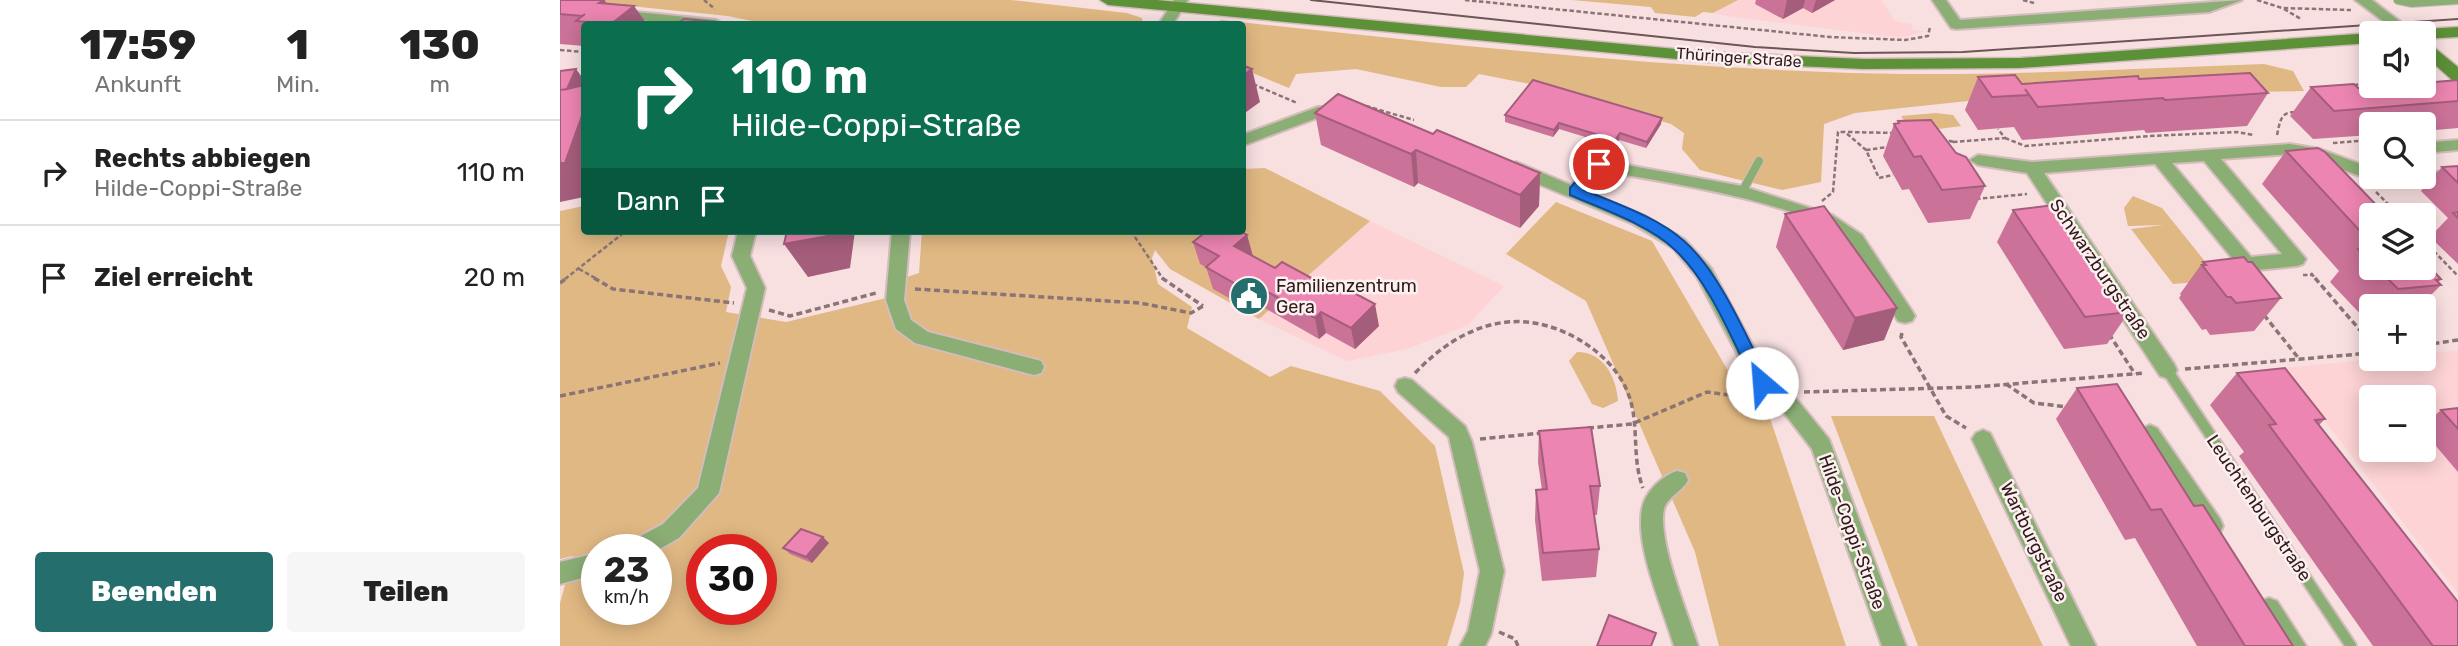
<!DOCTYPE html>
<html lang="de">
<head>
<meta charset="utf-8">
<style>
	body { margin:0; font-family:Rubik,sans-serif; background:#f6f6f6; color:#222; height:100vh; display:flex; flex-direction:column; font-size:26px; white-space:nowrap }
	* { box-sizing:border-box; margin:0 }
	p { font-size:23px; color:#767676 }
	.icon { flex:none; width:38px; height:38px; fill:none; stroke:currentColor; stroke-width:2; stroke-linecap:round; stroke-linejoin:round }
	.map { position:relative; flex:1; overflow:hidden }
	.drawer { display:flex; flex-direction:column; background:#fff; width:560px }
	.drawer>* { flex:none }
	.guide { position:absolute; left:21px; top:21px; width:665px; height:214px; border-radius:7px; box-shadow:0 4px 18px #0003; background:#0b6e4f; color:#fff; overflow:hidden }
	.buttons { position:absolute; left:1799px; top:21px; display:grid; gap:14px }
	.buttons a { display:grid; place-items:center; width:77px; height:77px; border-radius:7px; background:#fff; box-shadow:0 4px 18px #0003; font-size:35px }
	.speed { position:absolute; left:21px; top:534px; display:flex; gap:14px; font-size:35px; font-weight:700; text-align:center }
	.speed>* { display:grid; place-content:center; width:91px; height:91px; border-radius:50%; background:#fff; box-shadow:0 4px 18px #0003; line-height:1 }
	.speed small { font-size:18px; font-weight:400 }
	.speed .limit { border:10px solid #d22; background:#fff; color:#111 }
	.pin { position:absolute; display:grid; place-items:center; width:60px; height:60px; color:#fff; margin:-30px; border:4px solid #fff; border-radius:50%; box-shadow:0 2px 7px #0007 }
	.me { position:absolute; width:77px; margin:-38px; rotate:333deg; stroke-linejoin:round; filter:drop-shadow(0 0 5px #0008) }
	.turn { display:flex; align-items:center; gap:24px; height:147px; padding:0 35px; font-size:32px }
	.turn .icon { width:91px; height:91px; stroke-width:2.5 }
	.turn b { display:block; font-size:49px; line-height:60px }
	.then { display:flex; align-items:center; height:66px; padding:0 35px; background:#0003; gap:14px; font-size:26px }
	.eta { display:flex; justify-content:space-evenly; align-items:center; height:119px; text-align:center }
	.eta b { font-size:42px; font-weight:800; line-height:49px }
	.button { display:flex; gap:14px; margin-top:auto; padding:14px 35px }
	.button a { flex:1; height:80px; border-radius:7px; background:#246f6e; color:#fff; font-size:28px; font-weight:800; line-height:80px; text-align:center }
	.button a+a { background:#f6f6f6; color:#222 }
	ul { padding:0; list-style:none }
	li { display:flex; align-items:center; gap:21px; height:105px; padding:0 35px; border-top:2px solid #e0e0e0 }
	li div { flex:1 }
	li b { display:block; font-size:26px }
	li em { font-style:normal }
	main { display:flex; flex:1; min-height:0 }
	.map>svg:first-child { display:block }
	.built { fill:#fdd3d5; fill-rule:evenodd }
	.green { fill:#e0b883; fill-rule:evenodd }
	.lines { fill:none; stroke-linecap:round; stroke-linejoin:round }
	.lane-far1-casing { stroke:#d4bcbd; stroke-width:10 }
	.lane-casing { stroke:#d4bcbd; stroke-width:14 }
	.street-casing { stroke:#d4bcbd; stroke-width:4 }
	.secondary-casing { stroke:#d4bcbd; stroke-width:3 }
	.path-far1 { stroke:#8b7475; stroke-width:2.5; stroke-dasharray:4.5 2.5; stroke-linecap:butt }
	.path { stroke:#8b7475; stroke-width:3.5; stroke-dasharray:6 3.5; stroke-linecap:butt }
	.lane-far1 { stroke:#8bae75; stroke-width:8 }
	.lane { stroke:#8bae75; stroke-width:10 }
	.street { fill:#8bae75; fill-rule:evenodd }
	.secondary { fill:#5d9137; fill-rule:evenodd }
	.tram { stroke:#6d5657; stroke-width:2 }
	.wall { fill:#cb7298 }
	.shaded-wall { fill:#a55d7c }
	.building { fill:#ec85b1; stroke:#a55d7c; stroke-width:2 }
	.route { fill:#1a73e8; stroke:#114b97; stroke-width:2 }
	.labels { text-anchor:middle; stroke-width:5; stroke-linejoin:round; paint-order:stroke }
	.far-street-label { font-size:16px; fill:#301a1c; stroke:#fdf0f0 }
	.street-label { font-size:18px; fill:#301a1c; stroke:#fdf0f0 }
	.poi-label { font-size:18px; fill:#301a1c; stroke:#fdf0f0; text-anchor:start }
</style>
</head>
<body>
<main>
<section class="drawer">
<div class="eta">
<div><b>17:59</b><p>Ankunft</p></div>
<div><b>1</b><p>Min.</p></div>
<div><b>130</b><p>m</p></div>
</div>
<ul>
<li><svg class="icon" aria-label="right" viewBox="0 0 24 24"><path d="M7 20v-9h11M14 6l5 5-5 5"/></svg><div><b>Rechts abbiegen</b><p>Hilde-Coppi-Straße</p></div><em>110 m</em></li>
<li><svg class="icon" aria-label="arrive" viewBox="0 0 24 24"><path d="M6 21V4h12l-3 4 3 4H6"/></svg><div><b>Ziel erreicht</b></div><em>20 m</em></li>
</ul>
<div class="button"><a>Beenden</a><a>Teilen</a></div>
</section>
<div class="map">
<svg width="1898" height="646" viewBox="0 0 1898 646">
	<rect width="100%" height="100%" fill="#f8dfe0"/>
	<g class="built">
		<path d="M1148,0h173l14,21 16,3 2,6 12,1 -21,6 -18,-1 -159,-20 -14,-3 -8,-6z"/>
		<path d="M810,221l134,65 -36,39 -61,24 -60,12 -88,-42z"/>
		<path d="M1898,350v244l-174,-226 91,-9h49v-5zM1811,397h53v53h-53z"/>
	</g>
	<g class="green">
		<path d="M11,0h440l116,13 15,5 1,5 -376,1 -39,-8z"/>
		<path d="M1012,0h166l-25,13 -10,-1 -8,5 -40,-4 -4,-6z"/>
		<path d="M661,20c201,21 403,45 605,52 145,6 292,-3 438,-8l29,7 11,20 -308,7 -141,15 -31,11 -3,58 -39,8 -50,-12 -32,-8 -18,-21 2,-16 -13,-9 -136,-39 -56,-11 -13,13h-25l-85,-18 -60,5 -7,14 -46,-19 -1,-45h-25z"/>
		<path d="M1376,113l17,2 8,11 -37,5 -16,-5 -7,-10z"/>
		<path d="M705,168l105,53 -111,98 -89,-50 -15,-19 -3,8 6,26 34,23 -5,21 83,49 21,-11 89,25 55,55 29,127 -4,30 -13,43h-887v-43l13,-47 -13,3v-348l24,-5v25h145l-8,35 10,21 -5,25 60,10 117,-28 1,-16 15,-5 3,-42h320l1,-62zM37,550h59v59h-59zM142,550h59v59h-59z"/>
		<path d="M1573,196l29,12 58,72 -47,4 -42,-55 32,-4 -35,1 -4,-18z"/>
		<path d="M996,202l96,39 85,145 31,26 78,234h-127l-24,-94 -109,-251 -80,-47z"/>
		<path d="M1017,352c27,0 39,25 41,49l-15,7 -11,-4 -23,-43z"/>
		<path d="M1271,416h103l109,230h-125z"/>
	</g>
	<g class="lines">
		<defs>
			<g id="lane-far1">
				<path d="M1838,0l14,3 46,-3"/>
				<path d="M1182,192l17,-31"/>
			</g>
			<path id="lane" d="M1607,370l184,276"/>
			<g id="street">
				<path d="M614,0h14l-15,24h-14z"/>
				<path d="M1372,0h14l14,20 282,-20 -33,12 -253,17 -5,-1z"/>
				<path d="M1795,0h17l43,33h-16z"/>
				<path d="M57,10l99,10 7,4h-45l-66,-7v-6z"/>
				<path d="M758,107h24l8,5 -8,5h-22l-78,29v-11z"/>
				<path d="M1898,140v10l-34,3v-10z"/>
				<path d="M1730,144l30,5 51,19v9h53v-4l34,-3v12l-55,4 -24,-3 -68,-25 -21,-4 -69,5 85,100 -3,5 -6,2 -50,5 -6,-2 -86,-105 -111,9 130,191 3,6 -3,6 -7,2 -7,-2 -133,-203 -49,-8 -8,-5 8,-5 54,7zM1644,161l78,93 -31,3 -79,-94z"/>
				<path d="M1039,160l143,26 90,29 30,20 50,76 3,5 -3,5 -7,2 -7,-2c-12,-20 -34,-63 -49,-78 -40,-41 -187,-61 -246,-72l-18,20 60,25 40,24 26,28 58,108 30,26 30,37 77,207h-24l-70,-197 -27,-35 -30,-26 -58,-111 -24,-29 -40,-24 -123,-52 -2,-4 8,-6 55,23 22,-24z"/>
				<path d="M178,231h18l-6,25 15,32 -46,205 -40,45 -23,13 -31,-1 3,-7 35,-19 35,-36 49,-200 -15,-32z"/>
				<path d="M332,231h18l-6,69 7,20 17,12 113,29 3,6 -3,6 -7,2 -119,-32 -19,-14 -10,-29z"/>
				<path d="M845,378l7,2 53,46 7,16 32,129 -13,63 -6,12h-25l8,-15 12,-60 -30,-129 -1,-5 -51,-45 -3,-6 3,-6z"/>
				<path d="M1590,425l7,3 63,91 3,7 -3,7 -8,3 -8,-3 -61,-93 -4,-6 4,-6z"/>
				<path d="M1423,430l7,3 106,213h-25l-99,-207 4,-6z"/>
				<path d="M1117,471l8,2 3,7c-5,11 -21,17 -24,29 -7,31 24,105 34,137h-24c-11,-38 -39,-98 -32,-137 3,-17 20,-33 35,-38z"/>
				<path d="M37,553v21l-37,10v-22z"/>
				<path d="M1709,598l8,3 29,45h-26l-23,-37 4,-8z"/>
			</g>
			<g id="secondary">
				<path d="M540,0h57l551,52 156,7 156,-1 351,-25v10l-351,25 -156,1 -156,-7 -600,-57z"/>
				<path d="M1898,27v10l-34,2v-6h-7l7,-4z"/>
				<path d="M1864,42l6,2 28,23v14l-6,-1 -28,-25z"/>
			</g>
		</defs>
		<use href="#lane-far1" class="lane-far1-casing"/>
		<use href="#lane" class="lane-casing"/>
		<use href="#street" class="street-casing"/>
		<use href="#secondary" class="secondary-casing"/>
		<g class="path-far1">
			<path d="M144,0l11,9"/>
			<path d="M905,0l365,37 75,3 23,-4 2,-9"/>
			<path d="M1463,0l11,3"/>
			<path d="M1697,0l25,8 69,2"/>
			<path d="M1724,9l17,10"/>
			<path d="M0,50l24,2"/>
			<path d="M1864,77l9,8"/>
			<path d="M693,84l44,19"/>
			<path d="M1794,86l17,-8"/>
			<path d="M806,106l48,14"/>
			<path d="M1288,132l48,1"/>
			<path d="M1717,135c3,-13 3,-23 18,-23"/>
			<path d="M1445,138l20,8 125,-10 87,-4 16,3"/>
			<path d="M1382,139l12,3"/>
			<path d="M1393,142l52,-4 -7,-9"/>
			<path d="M1773,143l38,-3"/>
			<path d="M1306,150l22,-3"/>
			<path d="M1816,192l23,23"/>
			<path d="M1416,199l51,-5"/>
			<path d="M1262,201l11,-9 5,-60h7l21,18 13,28 14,-3"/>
			<path d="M571,231l32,48"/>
			<path d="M1864,241l34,35"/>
			<path d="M19,269l18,10"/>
			<path d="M1751,273l5,6"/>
			<path d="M1743,275h10"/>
			<path d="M5,279l61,-48"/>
		</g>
		<g class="path">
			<path d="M34,278l19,11 121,14"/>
			<path d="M602,278l41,28"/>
			<path d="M1755,278l56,65"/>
			<path d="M0,283l7,-5"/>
			<path d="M355,289l225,14 51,10 12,-7"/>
			<path d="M209,310l21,6 86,-23"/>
			<path d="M1704,315l36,45"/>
			<path d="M1342,333l-1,4 45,79 20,12"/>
			<path d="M1549,334l26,40"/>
			<path d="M1864,345l34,-5"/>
			<path d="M1625,369l186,-16"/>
			<path d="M855,373c46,-48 102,-69 163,-34 21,12 41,31 50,54 12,30 3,64 15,95"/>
			<path d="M1446,384l28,19 34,4"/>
			<path d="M1244,392l171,-5 170,-14"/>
			<path d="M0,396l160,-33"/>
			<path d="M1028,428l44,-4 75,-32 29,4 12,-2"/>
			<path d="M920,439l62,-6"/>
			<path d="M939,632l16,7 3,7"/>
		</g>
		<use href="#lane-far1" class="lane-far1"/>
		<use href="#lane" class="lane"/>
		<use href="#street" class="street"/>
		<use href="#secondary" class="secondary"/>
		<path class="tram" d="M751,0l444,47 99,6 109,-1 495,-33"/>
	</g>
	<g class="wall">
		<path d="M0,0l48,4 39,20h-63v22l-24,-2z"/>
		<path d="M1196,0h79l-23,13 -9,-5 -20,11 -28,-15z"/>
		<path d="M1418,77l44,7 246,9 -21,33 -101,7 -2,-3 -122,10 -8,-13 -36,3 -13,-20z"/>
		<path d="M1898,80v48l-34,3v-7h-53v11l-58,4 -23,-23 21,-29 47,1z"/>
		<path d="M755,113l118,21 107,39 -1,33 -19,22 -102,-45 -4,4 -93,-42z"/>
		<path d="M945,115l156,9 -15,24 -27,-8 -4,6 -56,-17 -6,8 -48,-15z"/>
		<path d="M1338,121l58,32 29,33 -15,33 -42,4 -19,-34 -7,1 -19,-34 11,-32 4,-1z"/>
		<path d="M1726,151l85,64v53h53l17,11 -3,3 3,3 -21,21h-49v15h-4l-37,-39 9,-11 -77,-87z"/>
		<path d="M1898,166v98l-28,-27 18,-19 -27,-27 21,-24z"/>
		<path d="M1453,210l116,102 -22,32 -43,5 -67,-107z"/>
		<path d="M1225,214l112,94 -13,32 -41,10 -67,-103z"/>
		<path d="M687,235l6,21 126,70 -24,23 -29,-16 -7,6 -58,-33 -7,6 -41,-23 -7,-22 -6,-3 -7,-22z"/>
		<path d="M1643,262l78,36 -27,33 -44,4 -4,-6 -4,1 -23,-32 2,-3 -1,-1z"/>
		<path d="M1677,373l88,46 -6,6 139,221h-85l-134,-190 5,-4 -34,-47z"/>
		<path d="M1517,388l216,258h-96l-62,-108 -10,2 -69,-121z"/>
		<path d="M1898,408v64l-34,-40v-7l17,-15z"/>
		<path d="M979,431l61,55 -3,29h-3l5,34 -3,28 -54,4 -7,-61 1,-30h6l-4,-28z"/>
		<path d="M269,543l-17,20 -22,-9 -7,-6z"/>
	</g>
	<g class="shaded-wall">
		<path d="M44,0l14,18 16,-12 13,18h-35l-13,-21z"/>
		<path d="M1227,0h18l-2,8 -20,11z"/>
		<path d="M1256,0h19l-23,13z"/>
		<path d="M16,69l8,11v30l-17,-21z"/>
		<path d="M692,69l8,33 -18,13v-39z"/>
		<path d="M24,110v87l-24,5v-39z"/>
		<path d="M1102,118l-1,6 -15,24 1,-6z"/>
		<path d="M999,123v6l-6,8 1,-7z"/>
		<path d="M1060,133l-1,7 -4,6v-6z"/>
		<path d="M856,150l2,33 -4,4 -3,-33z"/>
		<path d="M980,173l-1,33 -19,22v-33z"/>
		<path d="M268,231h27l-5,37 -42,9 -24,-33z"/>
		<path d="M687,235l6,22 -19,-11z"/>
		<path d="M695,285l6,21 -7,6 -6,-21z"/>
		<path d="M815,304l4,22 -24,23 -4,-21z"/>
		<path d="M1337,308l-13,32 -41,10 12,-32z"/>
		<path d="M761,312l5,21 -7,6 -4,-21z"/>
		<path d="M263,537l6,6 -17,20 -6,-6z"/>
	</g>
	<g class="building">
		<path d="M0,0h44l-5,3 35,3 -23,18 -35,-3 9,-7 -3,2 -22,-2z"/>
		<path d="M124,19l55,5h-62z"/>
		<path d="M682,65l10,4 -10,7z"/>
		<path d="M16,69l-9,20 17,-4v25l-19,53h-5v-73l7,-1 -7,1v-19z"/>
		<path d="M1690,73l18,20 -103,7 -2,-2 -125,9 -13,-18 4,6 -37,2 -14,-20 37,-2 7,9 116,-8 1,3z"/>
		<path d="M973,80l129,38 -15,24 -27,-9 -5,7 -56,-17 -5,7 -49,-15z"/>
		<path d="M1898,80v21l-124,10 -23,-24 43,-3 4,4 24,-2h42v-3z"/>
		<path d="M778,94l95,40 4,-4 103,43 -20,22 -104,-45 -5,4 -96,-41z"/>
		<path d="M1371,120l25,33 10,4 19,29 -43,4 -21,-34 -7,1 -20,-33 5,-1 -1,-2z"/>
		<path d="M1758,148l7,4 61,63h-15v28l-85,-92z"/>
		<path d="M1898,166v17l-16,-16z"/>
		<path d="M1494,205l75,107 -44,5 -72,-107z"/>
		<path d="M1264,206l73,102 -42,10 -70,-104z"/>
		<path d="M1898,212v6l-5,-5z"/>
		<path d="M227,231h41v5l-44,8z"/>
		<path d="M647,231h33l7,4 -13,11 41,22 7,-6 57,31 6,-5 30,16 -24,24 -30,-16 -6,6 -60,-33 -7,6 -42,-24 13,-11 -26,-14z"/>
		<path d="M1811,248v14l-13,-13z"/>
		<path d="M1684,257l4,5h4l29,36 -45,5 -5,-6h-4l-25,-32h4l-3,-3z"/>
		<path d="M1864,261l17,18 -5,1 5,5 -43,4 -21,-21h47z"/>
		<path d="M1725,368l40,51 -10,1 143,182v44h-25l-164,-221 7,-1 -39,-51z"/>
		<path d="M1557,384l77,122 9,-1 90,141h-48l-84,-137 -10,1 -74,-122z"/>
		<path d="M1898,408v21l-17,-19z"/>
		<path d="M1031,427l9,59h-10l9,63 -56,4 -7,-63 11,-1 -8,-58z"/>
		<path d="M241,529l22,8 -17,20 -23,-9z"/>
		<path d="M1049,615l47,18 -5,13h-54z"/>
	</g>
	<path class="route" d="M1039,160l7,4 -22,26c33,14 73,27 100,51 36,31 64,99 86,142l-2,4h-12c-23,-44 -45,-104 -82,-138 -25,-24 -72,-40 -104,-54v-7l24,-27z"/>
	<defs>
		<symbol id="civic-disc" viewBox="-11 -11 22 22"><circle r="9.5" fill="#246f6e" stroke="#fdf0f0"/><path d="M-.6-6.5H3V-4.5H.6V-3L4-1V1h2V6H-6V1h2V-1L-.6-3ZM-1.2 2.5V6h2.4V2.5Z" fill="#fff"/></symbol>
	</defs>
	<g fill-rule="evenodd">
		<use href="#civic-disc" x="667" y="274" width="44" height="44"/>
	</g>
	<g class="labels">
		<g class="far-street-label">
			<text transform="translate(1179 57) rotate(4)" y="6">Thüringer Straße</text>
		</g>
		<g class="street-label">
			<text transform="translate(1540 269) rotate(56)" y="6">Schwarzburgstraße</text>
			<text transform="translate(1699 508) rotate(56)" y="6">Leuchtenburgstraße</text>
			<text transform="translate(1292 532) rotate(70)" y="6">Hilde-Coppi-Straße</text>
			<text transform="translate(1474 542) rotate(64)" y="6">Wartburgstraße</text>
		</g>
		<g class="poi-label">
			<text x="716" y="292">Familienzentrum<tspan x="716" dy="21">Gera</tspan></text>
		</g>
	</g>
</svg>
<div class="buttons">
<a><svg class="icon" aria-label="sound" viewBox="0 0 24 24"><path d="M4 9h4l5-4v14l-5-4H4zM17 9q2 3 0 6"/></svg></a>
<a><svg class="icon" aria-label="search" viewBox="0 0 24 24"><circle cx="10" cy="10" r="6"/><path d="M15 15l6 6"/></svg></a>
<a><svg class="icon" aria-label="layers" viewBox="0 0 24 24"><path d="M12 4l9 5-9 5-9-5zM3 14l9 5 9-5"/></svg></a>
<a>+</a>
<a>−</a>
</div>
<div class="speed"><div>23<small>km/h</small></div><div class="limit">30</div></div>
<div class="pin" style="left:1039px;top:164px;background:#d93025"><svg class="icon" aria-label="arrive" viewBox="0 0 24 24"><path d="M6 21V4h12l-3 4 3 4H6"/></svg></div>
<svg class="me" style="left:1202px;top:383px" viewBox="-20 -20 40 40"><circle r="19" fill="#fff"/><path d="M0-13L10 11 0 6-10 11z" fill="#1a73e8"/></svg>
<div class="guide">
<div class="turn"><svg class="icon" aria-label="right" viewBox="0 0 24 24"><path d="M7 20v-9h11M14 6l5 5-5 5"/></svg><div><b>110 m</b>Hilde-Coppi-Straße</div></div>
<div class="then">Dann<svg class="icon" aria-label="arrive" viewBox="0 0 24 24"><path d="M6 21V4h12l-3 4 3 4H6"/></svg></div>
</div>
</div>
</main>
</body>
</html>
